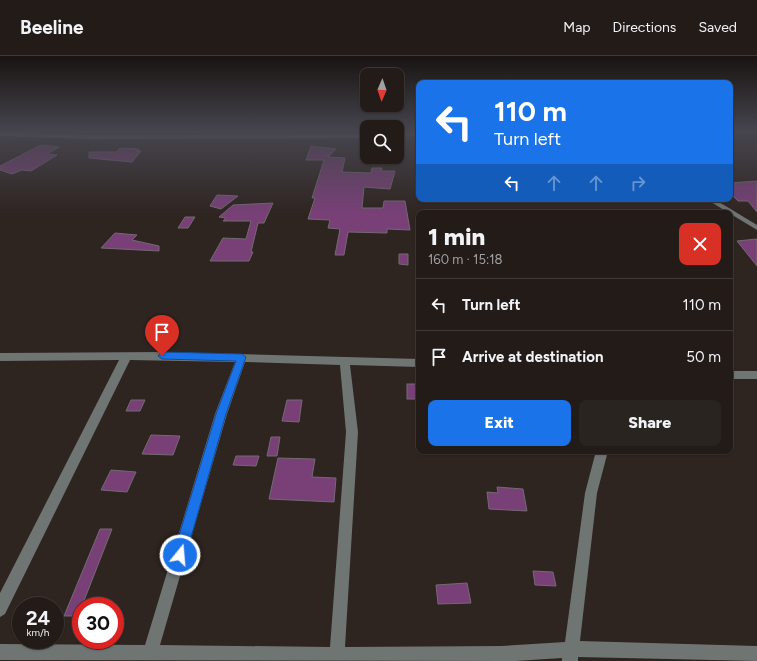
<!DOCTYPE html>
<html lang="en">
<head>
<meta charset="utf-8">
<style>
	body { margin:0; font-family:Figtree,sans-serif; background:#2a2421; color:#f1f3f6; height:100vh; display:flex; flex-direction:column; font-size:15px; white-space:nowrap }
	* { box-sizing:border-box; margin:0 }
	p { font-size:13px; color:#a2a1a2 }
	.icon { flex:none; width:22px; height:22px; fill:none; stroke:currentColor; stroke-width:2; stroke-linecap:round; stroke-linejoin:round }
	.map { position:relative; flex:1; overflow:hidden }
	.side { position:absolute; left:416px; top:154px; width:317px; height:244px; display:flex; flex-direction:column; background:#221b18; border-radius:8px; box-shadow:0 1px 3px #0004,0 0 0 1px #3f3937 }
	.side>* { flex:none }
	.guide { position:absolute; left:416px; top:24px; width:317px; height:122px; border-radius:8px; box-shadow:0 1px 3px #0004,0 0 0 1px #3f3937; background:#1a73e8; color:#fff; overflow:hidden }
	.needle { width:26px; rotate:182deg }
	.tools { position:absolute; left:360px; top:12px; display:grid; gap:8px }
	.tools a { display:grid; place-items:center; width:44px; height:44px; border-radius:8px; background:#221b18; box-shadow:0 1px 3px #0004,0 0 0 1px #3f3937; font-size:20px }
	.speed { position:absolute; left:12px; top:541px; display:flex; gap:8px; font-size:20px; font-weight:700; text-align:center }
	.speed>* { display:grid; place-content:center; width:52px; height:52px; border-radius:50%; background:#221b18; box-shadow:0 1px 3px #0004,0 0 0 1px #3f3937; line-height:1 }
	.speed small { font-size:10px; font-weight:400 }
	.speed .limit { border:6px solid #d22; background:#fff; color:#111 }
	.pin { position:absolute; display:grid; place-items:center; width:34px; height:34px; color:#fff; margin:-41px -17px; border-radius:50% 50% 50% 0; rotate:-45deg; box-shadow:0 0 4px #0007 }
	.pin .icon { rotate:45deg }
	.me { position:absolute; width:44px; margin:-22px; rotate:17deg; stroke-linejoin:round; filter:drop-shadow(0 0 3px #0008) }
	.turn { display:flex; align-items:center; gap:14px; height:84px; padding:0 12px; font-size:18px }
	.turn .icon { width:52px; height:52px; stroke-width:2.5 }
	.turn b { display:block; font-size:28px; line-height:34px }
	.lanes { display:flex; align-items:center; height:38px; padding:0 12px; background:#0003; justify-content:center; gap:20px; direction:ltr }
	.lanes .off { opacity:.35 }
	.round { display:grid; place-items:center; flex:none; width:42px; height:42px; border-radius:8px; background:#2a2421 }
	.headline { display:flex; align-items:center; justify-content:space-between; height:68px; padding:0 12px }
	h1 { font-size:24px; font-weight:800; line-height:30px }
	.primary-button { display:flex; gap:8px; margin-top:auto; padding:8px 12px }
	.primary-button a { flex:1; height:46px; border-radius:8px; background:#1a73e8; color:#fff; font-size:16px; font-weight:800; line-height:46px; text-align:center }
	.primary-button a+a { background:#2a2421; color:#f1f3f6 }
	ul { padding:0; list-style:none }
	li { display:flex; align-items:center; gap:12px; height:52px; padding:0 12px; border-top:1px solid #3f3937 }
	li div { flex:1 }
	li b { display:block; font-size:15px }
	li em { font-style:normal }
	header { display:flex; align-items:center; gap:24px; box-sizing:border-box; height:56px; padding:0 20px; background:#221b18; border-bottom:1px solid #3f3937 }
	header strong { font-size:19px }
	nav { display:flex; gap:22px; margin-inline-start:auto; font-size:14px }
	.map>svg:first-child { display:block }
	.building { fill:#794078; stroke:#736a72 }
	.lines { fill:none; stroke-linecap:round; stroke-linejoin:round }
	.minor { fill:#6f7573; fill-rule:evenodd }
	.route { fill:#1a73e8; stroke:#114b97 }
</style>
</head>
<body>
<header>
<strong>Beeline</strong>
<nav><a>Map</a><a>Directions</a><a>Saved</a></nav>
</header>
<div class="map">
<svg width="757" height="605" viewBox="0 0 757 605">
	<rect width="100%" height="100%" fill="#2e2420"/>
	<g class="building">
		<path d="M41,89l18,2 -12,7 10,1 -26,16 -9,-1 -10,4 -12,-4v-4z"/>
		<path d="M311,90l25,3 -8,8 17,1 -3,14 29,1 1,-5h10l-1,3h14l-5,18 -26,-2 -2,21h21l1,-7h21l5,29 -23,-1v4l-39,-1 -4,23h-9l5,-26 -12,-1 2,-8 -22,-1 7,-21h-3l12,-38h-18z"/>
		<path d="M120,92l19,1 -2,2h4l-9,11 -43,-4v-6h27z"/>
		<path d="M757,125v31l-9,-11h-10l-8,-8v-10z"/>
		<path d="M217,139l21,1 -17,13 -11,-3z"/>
		<path d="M273,147l-9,20h-6l-7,29h2l-4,9h-39l13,-23 23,1 5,-18h-28l3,-3 -7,-1 14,-12z"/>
		<path d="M185,161h10l-7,11h-10z"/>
		<path d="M115,177l22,2 -5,5 27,6v5l-58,-3z"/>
		<path d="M757,183v27l-20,-25z"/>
		<path d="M399,198h9v11l-9,-1z"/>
		<rect x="407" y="328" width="12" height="15"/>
		<path d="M131,344h14l-5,11h-14z"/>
		<path d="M287,344h15l-3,22 -17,-1z"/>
		<path d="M151,379l29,1 -7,19 -31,-1z"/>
		<path d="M271,381h9l-3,19h-10z"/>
		<path d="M236,400h23l-3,10 -23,-1z"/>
		<path d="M278,402l37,1 -3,18 24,1 -2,24 -65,-3z"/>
		<path d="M111,414l25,2 -9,20 -26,-2z"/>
		<path d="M497,431l26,2 4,22 -38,-2 -2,-17 11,1z"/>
		<path d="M100,473h12l-34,87h-14z"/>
		<path d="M533,515l20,1 3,14 -21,-1z"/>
		<path d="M467,527l4,20 -33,1 -2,-19z"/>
	</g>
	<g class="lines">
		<g class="minor">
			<path d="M0,76l90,3 277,-1v4l-277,1 -90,-3z"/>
			<path d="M419,76v4l-22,1v-4z"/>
			<path d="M706,143h8l43,26v5z"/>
			<path d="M163,296l256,7v8l-69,-2 8,67 -13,215 156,-1 64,-4 20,-149 11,-42h12l-11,42 -17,148 177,5v15l-179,-4v4h-16v-3l-47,3 -515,-1v-16l145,1 70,-231 20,-52 -105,-2 -125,254 -5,3v-24l119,-233 -119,1v-8zM245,306l95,3 6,67 -16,215 -170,-2 67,-231z"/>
			<rect x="730" y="315" width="27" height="8"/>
		</g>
	</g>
	<linearGradient id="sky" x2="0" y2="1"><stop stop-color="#191412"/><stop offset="0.47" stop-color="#46454e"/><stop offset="1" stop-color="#46454e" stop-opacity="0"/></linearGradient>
	<rect width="757" height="160" fill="url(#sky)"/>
	<path class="route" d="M162,296l80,2 4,3 -20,57 -40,141 -2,4 -4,2 -5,-2 -2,-4 43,-141 20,-53 -74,-2 -4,-3z"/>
</svg>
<div class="tools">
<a><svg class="needle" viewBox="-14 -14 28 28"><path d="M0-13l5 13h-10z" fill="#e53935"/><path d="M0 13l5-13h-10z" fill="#a2a1a2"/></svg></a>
<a><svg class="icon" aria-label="search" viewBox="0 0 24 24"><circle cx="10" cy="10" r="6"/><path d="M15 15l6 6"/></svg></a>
</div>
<div class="speed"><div>24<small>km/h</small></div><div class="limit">30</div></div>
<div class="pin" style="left:162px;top:300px;background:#d93025"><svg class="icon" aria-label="arrive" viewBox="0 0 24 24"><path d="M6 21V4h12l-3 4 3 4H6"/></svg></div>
<svg class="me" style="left:180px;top:499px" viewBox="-20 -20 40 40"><circle r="17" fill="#1a73e8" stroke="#fff" stroke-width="3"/><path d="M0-11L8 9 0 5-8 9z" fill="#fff"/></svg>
<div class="guide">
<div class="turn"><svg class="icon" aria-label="left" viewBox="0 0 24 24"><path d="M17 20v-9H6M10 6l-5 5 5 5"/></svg><div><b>110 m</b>Turn left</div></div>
<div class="lanes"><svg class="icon" aria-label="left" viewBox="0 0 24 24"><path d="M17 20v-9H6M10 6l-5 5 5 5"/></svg><svg class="icon off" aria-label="ahead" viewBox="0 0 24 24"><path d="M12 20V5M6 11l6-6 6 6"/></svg><svg class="icon off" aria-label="ahead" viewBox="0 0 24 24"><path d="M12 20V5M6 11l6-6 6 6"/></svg><svg class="icon off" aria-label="right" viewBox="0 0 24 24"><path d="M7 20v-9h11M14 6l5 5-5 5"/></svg></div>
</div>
<section class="side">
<div class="headline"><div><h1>1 min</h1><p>160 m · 15:18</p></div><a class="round" style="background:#d93025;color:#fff"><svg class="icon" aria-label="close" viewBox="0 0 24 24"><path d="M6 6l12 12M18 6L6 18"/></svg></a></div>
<ul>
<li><svg class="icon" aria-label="left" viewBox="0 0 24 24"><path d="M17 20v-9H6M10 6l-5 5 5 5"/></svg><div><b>Turn left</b></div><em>110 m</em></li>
<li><svg class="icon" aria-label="arrive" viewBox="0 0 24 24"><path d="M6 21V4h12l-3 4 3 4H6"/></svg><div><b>Arrive at destination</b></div><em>50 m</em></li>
</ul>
<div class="primary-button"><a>Exit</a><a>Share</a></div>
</section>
</div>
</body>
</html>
